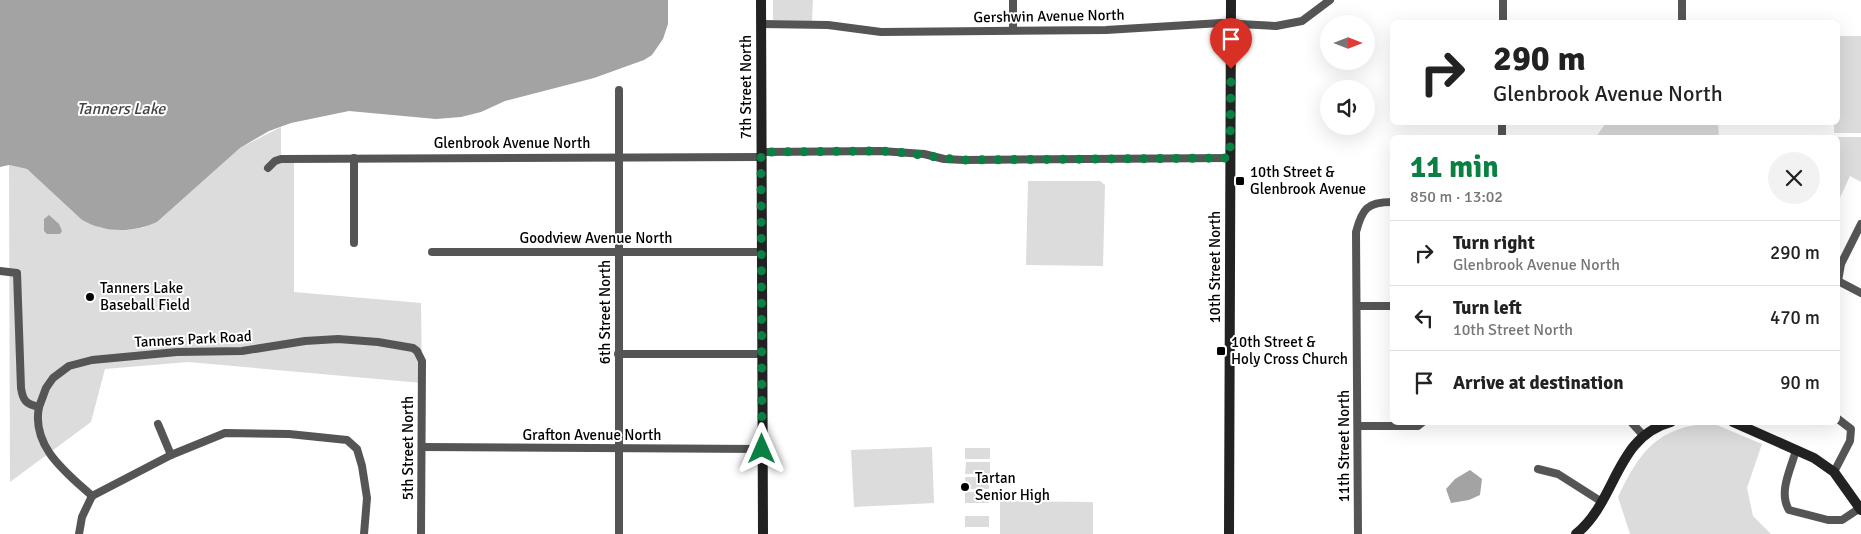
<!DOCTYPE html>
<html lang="en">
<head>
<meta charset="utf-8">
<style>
	body { margin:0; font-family:Signika,sans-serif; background:#f2f2f2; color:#222; height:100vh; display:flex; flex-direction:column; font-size:19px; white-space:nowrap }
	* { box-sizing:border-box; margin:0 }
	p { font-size:16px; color:#767676 }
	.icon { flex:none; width:28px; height:28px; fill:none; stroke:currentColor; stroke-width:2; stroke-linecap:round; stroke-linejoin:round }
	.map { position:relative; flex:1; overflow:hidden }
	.side { position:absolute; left:1390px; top:135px; width:450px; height:290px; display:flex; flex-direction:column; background:#fff; border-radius:8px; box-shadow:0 5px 20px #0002 }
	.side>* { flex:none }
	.hud { position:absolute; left:1390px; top:20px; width:450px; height:105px; border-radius:8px; box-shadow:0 5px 20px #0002; background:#fff; color:#222; overflow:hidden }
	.needle { width:32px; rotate:90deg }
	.tools { position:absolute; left:1320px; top:15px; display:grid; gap:10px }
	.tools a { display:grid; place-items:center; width:55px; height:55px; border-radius:50%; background:#fff; box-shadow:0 5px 20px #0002; font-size:25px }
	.pin { position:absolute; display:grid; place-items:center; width:42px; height:42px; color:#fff; margin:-51px -21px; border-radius:50% 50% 50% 0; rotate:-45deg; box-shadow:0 0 5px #0007 }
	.pin .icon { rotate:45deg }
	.me { position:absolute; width:55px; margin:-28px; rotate:0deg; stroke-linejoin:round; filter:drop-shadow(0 0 4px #0008) }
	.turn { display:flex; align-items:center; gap:18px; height:105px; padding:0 20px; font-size:22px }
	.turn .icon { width:65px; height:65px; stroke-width:2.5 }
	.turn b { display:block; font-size:35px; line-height:42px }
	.round { display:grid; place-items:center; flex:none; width:52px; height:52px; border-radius:26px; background:#f2f2f2 }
	.headline { display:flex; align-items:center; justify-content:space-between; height:85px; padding:0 20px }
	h1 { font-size:30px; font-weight:800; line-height:38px; color:#0b8043 }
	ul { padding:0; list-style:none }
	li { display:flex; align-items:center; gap:15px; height:65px; padding:0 20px; border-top:1px solid #e0e0e0 }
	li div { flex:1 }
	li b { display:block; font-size:19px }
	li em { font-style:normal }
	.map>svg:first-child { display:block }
	.green { fill:#dcdcdc }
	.water { fill:#a3a3a3 }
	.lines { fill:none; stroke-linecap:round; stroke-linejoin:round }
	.street { stroke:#555; stroke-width:8 }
	.secondary { stroke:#222; stroke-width:10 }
	.route { stroke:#0b8043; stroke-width:9; stroke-dasharray:0 16.2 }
	.poi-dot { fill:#000; stroke:#fff; stroke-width:2 }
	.labels { text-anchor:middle; stroke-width:4; stroke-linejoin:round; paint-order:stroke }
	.street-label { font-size:15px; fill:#000; stroke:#fff }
	.poi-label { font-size:15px; fill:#000; stroke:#fff; text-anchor:start }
	.water-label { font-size:16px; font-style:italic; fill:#444; stroke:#fff }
</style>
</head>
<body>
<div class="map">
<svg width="1861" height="534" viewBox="0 0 1861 534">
	<rect width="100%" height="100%" fill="#fff"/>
	<g class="green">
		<path d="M773,0h40l-1,21 -39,-1z"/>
		<path d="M1838,36h23v97h-27v-10l4,-1z"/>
		<path d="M1693,123h25l1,14h-123l9,-13z"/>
		<path d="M281,127v32h13v133l127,11 1,80 -234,-21 -83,7 -14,53 -81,60 -1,-317 18,4 55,51 19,8 27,2 14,-2 15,-6 83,-74z"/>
		<path d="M1861,137v45l-11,-6 -12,26v-64l-45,-1z"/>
		<path d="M1028,181h72l5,4 -2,81 -77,-1z"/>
		<path d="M1712,423l50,21 -15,44 6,28 18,18h-141l-12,-37c22,-46 39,-70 94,-74z"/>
		<path d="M932,447l2,56 -80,4 -3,-57z"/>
		<rect x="965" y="448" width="25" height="11"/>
		<path d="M966,462h24v12h-25z"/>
		<rect x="965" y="477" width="24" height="12"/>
		<rect x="965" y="492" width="24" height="11"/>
		<path d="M1000,501l93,1v32h-93z"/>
		<rect x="965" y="516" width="24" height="11"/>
	</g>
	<g class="water">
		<path d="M0,0h668v24l-5,15 -11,16 -8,5 -50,18 -89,23 -24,11 -20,5 -25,2 -87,-8 -58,12 -22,8 -29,17 -83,74c-23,11 -52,11 -75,-2l-55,-51 -18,-4 -9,2z"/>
		<path d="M49,215l10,9 3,7 -2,3h-13l-3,-3v-12z"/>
		<path d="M1470,470l12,9 -2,16 -11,5 -18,3 -5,-14 9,-10z"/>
	</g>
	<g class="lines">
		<g class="street">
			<path d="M1682,0v22"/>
			<path d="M1503,22v-22"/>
			<path d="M761,24l67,1 53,7 225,-2 115,-7 55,3 26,-5 28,-21"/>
			<path d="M1013,30v-30"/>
			<path d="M1502,138v-16"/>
			<path d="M761,152l120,-1 43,3 20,5 20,1 266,-2"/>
			<path d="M354,158v85"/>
			<path d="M268,168l7,-7 6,-2 480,-2"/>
			<path d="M432,252h329"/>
			<path d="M0,271l17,2 4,115c2,13 5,16 18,19 -8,40 28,66 53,89"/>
			<path d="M1838,281l3,-17 20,-40"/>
			<path d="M1838,281l23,12"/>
			<path d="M1357,306h35"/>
			<path d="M618,354h143"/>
			<path d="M39,407l7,-19 7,-10 16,-12 23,-6 85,-8 65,-1 63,-10 33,-2 40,3 35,6 4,3 5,10 -1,173"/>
			<path d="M1631,422l12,13"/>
			<path d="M158,424l13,31"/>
			<path d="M1358,426h60l5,-4"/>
			<path d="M422,447l340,2"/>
			<path d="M1796,450c-5,19 -18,42 -7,60l39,10h14l18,-12"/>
			<path d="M1538,469l20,5 44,28"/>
			<path d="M1834,472l16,-31 1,-12 -13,-10"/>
			<path d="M92,496l79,-41 54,-22 64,1 58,6 10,9 5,17 5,32 -3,36"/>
			<path d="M79,534l3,-17 10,-21"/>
			<path d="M619,534v-444"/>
			<path d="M1358,534l-2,-302c6,-23 11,-30 36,-30"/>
		</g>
		<g class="secondary">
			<path d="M761,0l2,534"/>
			<path d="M1733,422l81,36 20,14 27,38"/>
			<path d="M1229,534l2,-534"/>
			<path d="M1576,534c41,-33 39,-97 95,-112"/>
		</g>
	</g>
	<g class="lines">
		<path class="route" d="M762,449l-1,-297c39,0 79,-1 119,-1 29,1 56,7 84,9l266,-2 1,-89"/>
	</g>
	<g class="poi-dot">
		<rect x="1235" y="176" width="10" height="10" rx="2.5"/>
		<circle cx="90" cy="297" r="5"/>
		<rect x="1216" y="346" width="10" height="10" rx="2.5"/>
		<circle cx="965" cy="487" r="5"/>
	</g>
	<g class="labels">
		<g class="street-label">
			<text transform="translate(1049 16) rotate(-1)" y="5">Gershwin Avenue North</text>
			<text transform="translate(746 87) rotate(-90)" y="5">7th Street North</text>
			<text x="512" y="148">Glenbrook Avenue North</text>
			<text x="596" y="243">Goodview Avenue North</text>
			<text transform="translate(1215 267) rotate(-90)" y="5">10th Street North</text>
			<text transform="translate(605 312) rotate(-90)" y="5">6th Street North</text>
			<text transform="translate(193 339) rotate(-3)" y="5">Tanners Park Road</text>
			<text x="592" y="440">Grafton Avenue North</text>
			<text transform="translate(1344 446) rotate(-90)" y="5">11th Street North</text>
			<text transform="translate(408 448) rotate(-90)" y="5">5th Street North</text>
		</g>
		<g class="poi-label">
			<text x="1250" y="177">10th Street &amp;<tspan x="1250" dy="17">Glenbrook Avenue</tspan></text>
			<text x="100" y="293">Tanners Lake<tspan x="100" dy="17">Baseball Field</tspan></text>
			<text x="1231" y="347">10th Street &amp;<tspan x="1231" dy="17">Holy Cross Church</tspan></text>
			<text x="975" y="483">Tartan<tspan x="975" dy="17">Senior High</tspan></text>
		</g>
		<g class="water-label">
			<text x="121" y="114">Tanners Lake</text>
		</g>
	</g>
</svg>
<div class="tools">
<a><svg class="needle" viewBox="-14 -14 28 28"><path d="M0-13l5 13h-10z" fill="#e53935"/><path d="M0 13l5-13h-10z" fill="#767676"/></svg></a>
<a><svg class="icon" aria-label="sound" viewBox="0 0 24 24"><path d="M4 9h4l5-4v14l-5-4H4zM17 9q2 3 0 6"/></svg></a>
</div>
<div class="pin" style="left:1231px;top:69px;background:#d93025"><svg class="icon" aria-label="arrive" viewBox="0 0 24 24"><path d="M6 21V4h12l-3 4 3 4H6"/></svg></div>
<svg class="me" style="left:762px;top:449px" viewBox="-20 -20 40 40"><path d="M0-17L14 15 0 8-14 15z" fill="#0b8043" stroke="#fff" stroke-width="4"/></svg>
<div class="hud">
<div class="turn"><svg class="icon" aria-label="right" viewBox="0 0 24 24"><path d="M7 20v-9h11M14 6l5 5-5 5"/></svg><div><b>290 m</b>Glenbrook Avenue North</div></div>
</div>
<section class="side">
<div class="headline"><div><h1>11 min</h1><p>850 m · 13:02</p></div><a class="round"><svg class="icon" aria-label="close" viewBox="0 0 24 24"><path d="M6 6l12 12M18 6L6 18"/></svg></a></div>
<ul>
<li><svg class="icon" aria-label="right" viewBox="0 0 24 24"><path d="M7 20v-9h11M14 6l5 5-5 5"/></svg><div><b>Turn right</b><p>Glenbrook Avenue North</p></div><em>290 m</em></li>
<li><svg class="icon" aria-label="left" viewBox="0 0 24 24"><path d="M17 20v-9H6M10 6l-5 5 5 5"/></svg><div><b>Turn left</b><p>10th Street North</p></div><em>470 m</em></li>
<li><svg class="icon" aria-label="arrive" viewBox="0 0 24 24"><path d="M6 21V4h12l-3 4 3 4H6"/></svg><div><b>Arrive at destination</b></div><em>90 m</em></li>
</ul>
</section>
</div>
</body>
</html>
